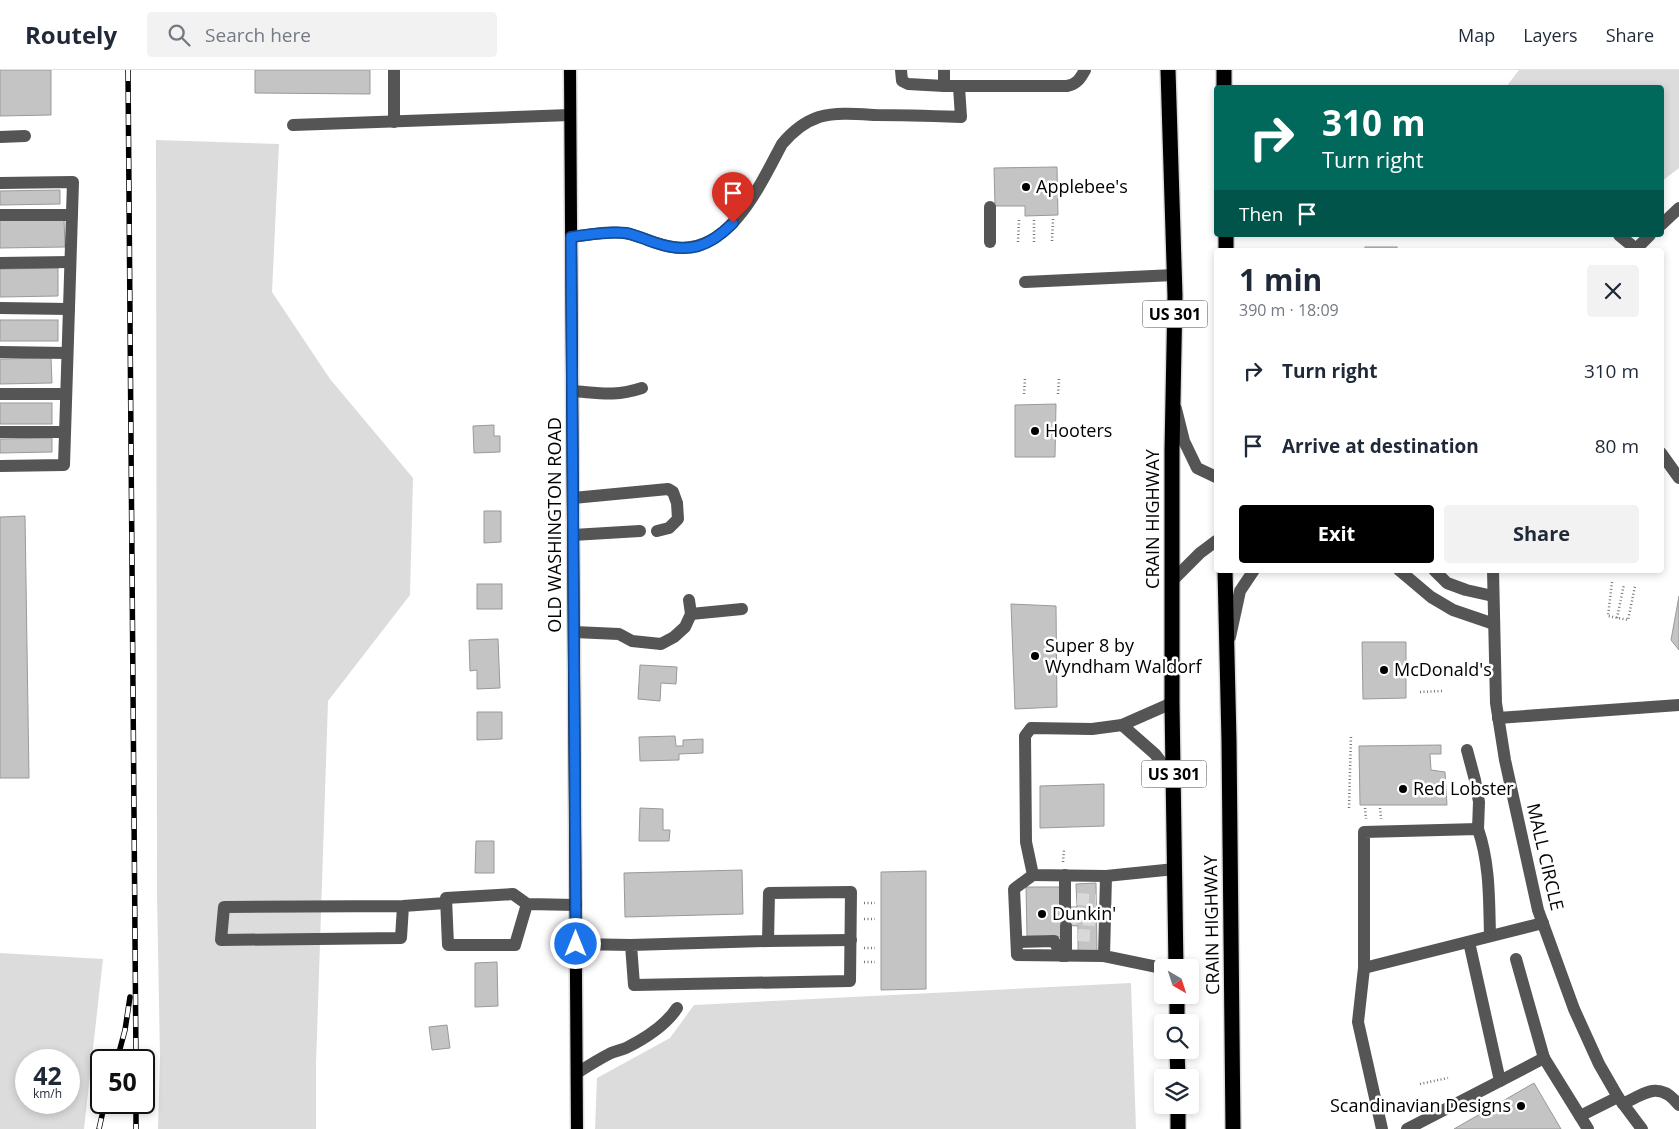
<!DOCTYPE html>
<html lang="en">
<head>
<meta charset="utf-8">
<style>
	body { margin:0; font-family:"Open Sans",sans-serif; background:#f2f2f3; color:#1f2937; height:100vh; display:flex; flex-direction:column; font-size:19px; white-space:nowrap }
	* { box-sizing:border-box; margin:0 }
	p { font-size:16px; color:#747a83 }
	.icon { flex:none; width:28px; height:28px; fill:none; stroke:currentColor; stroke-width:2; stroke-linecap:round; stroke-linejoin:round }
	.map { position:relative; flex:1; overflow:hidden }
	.drawer { position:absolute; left:1214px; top:178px; width:450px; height:325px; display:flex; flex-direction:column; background:#fff; border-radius:5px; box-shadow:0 2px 8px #0003 }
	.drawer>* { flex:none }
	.guide { position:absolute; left:1214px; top:15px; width:450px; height:152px; border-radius:5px; box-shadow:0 2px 8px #0003; background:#00695c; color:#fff; overflow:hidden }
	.needle { width:32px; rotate:141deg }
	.controls { position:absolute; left:1154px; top:889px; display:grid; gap:10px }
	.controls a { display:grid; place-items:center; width:45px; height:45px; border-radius:5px; background:#fff; box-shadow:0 2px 8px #0003; font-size:25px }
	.speed { position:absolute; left:15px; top:979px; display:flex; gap:10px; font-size:25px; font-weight:700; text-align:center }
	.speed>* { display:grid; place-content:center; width:65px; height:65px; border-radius:50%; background:#fff; box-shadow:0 2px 8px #0003; line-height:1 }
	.speed small { font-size:12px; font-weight:400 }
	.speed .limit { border:2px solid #111; border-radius:8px; background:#fff; color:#111 }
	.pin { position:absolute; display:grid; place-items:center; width:42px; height:42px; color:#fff; margin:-51px -21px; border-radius:50% 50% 50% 0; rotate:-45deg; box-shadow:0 0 5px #0007 }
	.pin .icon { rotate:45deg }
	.me { position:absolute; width:55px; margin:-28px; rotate:0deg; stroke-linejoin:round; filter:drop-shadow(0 0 4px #0008) }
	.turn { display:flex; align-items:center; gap:18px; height:105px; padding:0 25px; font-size:22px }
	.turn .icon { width:65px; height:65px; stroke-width:2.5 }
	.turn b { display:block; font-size:35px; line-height:42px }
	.then { display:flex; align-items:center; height:48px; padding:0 25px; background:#0003; gap:10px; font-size:19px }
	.round { display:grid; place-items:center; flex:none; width:52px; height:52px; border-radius:5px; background:#f2f2f3 }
	.summary { display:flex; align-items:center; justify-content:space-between; height:85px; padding:0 25px }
	h1 { font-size:30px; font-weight:700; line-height:38px }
	.action { display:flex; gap:10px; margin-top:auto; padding:10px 25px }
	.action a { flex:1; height:58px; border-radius:5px; background:#000; color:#fff; font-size:20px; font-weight:700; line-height:58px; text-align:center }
	.action a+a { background:#f2f2f3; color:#1f2937 }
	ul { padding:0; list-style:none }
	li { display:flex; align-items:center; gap:15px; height:75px; padding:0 25px }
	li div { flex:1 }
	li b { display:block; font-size:19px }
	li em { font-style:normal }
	header { display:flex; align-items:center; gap:30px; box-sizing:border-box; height:70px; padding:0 25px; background:#fff; border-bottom:1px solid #e0e1e3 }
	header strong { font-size:24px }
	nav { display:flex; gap:28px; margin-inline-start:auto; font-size:18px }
	.search { width:350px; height:45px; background:#f2f2f3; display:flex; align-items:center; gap:12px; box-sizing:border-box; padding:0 18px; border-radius:5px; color:#747a83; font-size:19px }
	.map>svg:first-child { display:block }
	.green { fill:#dcdcdc; fill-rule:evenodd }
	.building { fill:#c4c4c4; stroke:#999 }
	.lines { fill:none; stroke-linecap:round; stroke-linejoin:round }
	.minor-tunnel { stroke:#d9d9d9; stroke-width:12; stroke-dasharray:12 6; stroke-linecap:butt }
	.major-casing { stroke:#dbdbdb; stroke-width:15 }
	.highway-casing { stroke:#dbdbdb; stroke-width:18 }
	.path { stroke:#777; stroke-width:2.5; stroke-dasharray:1 2.5; stroke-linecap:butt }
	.minor { stroke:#555; stroke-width:12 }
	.major { stroke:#000; stroke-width:12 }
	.highway { stroke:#000; stroke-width:15 }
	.rail-casing { stroke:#000; stroke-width:5.5 }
	.rail { stroke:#fff; stroke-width:4; stroke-dasharray:11; stroke-linecap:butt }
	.route-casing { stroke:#114b97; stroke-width:12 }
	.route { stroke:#1a73e8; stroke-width:9 }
	.poi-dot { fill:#000; stroke:#fff; stroke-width:2 }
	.labels { text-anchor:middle; stroke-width:5; stroke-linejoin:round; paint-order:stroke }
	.shield { fill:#fff; stroke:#4c4c4c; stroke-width:1 }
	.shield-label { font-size:16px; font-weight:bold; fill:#000 }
	.poi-label { font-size:18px; fill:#000; stroke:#fff; text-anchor:start }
	.street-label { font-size:18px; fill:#000; stroke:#fff }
</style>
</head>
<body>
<header>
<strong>Routely</strong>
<div class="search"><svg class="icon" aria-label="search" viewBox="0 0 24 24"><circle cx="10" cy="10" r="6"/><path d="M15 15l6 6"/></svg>Search here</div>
<nav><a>Map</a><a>Layers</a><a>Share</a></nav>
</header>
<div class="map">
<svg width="1679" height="1059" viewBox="0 0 1679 1059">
	<rect width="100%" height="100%" fill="#fff"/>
	<g class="green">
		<path d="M1519,0h160v98l-18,14v-94l-155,-1z"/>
		<path d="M156,70l123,4 -7,148 58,87 83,99 -3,117 -82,106 -12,364v64h-158l2,-72 -3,-164z"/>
		<path d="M0,883l103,6 -19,170h-84zM26,990h43v42h-43z"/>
		<path d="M1131,913l5,146h-541l2,-51 73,-40 24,-33z"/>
	</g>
	<g class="building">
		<path d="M0,0h51v45l-51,1z"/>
		<path d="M255,0h115v24l-115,-1z"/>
		<path d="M1057,97l1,48 -33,1v-10h-30l-1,-38z"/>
		<path d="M60,120v14l-60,1v-14z"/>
		<path d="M64,149l1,28 -65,1v-28z"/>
		<rect x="1365" y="177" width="32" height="3"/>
		<path d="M58,198v28l-58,1v-28z"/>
		<rect x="0" y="250" width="58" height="21"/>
		<path d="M51,288l1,25 -52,1v-25z"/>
		<rect x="0" y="333" width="52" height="21"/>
		<path d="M1056,334l-1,53h-40v-52z"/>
		<path d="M494,355v11h6v16l-26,1 -1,-27z"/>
		<path d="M52,368v14l-52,1v-14z"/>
		<path d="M484,441h17v31l-17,1z"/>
		<path d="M25,446l4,262h-29v-261z"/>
		<rect x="477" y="514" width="25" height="25"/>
		<path d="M1679,526v54l-8,-10z"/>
		<path d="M1011,534l45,2 1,101 -42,2z"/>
		<path d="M498,569l2,49 -23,1v-19l-7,1 -1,-31z"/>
		<path d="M1362,572h44v56l-43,1z"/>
		<path d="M640,595l37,2 -1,17 -15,-1 -1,18 -22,-2z"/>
		<path d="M477,642h25v27l-25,1z"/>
		<path d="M675,666l1,10h7v-6l20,-1v14l-24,1v6l-39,1 -1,-24z"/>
		<path d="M1441,675v9h-11l1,16 14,2 2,33h-87l-1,-59z"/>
		<path d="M1104,714v42l-64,2v-42z"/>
		<path d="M640,738l23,1v21h7l-1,11h-30z"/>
		<path d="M476,771h18v32h-19z"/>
		<path d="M742,800l1,44 -118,3 -1,-44z"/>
		<path d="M926,801v118l-45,1v-118z"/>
		<path d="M1096,813l1,71h-19v-28l-17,-1v-18h16l-1,-23z"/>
		<path d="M1026,817h35v50l-34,-1z"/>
		<path d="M497,892l1,44 -23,1v-44z"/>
		<path d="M447,955l3,23 -18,2 -3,-23z"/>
		<path d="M1534,1013l27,46h-107z"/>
	</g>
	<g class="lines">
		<g class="minor-tunnel">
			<path d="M1077,829l19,1"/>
			<path d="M1065,848l31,2"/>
			<path d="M1078,865l18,1"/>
		</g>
		<defs>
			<path id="major" d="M570,0l7,1059"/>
			<g id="highway">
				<path d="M1168,0l7,226 -3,154v253l4,265"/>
				<path d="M1224,0v18"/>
				<path d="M1226,165v15"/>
				<path d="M1225,500l4,171 4,388"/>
				<path d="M1177,925v27"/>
				<path d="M1177,980l1,28"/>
				<path d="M1178,1035v24"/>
			</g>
		</defs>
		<use href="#major" class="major-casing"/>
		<use href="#highway" class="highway-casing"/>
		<g class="path">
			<path d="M1052,171l1,-22"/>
			<path d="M1018,172l1,-23"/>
			<path d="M1034,172v-23"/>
			<path d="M1024,324l1,-16"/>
			<path d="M1058,324l1,-16"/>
			<path d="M1612,512l-4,34 20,4 7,-34"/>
			<path d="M1617,548l7,-34"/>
			<path d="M1419,603l22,-2"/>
			<path d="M1420,622l22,-1"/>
			<path d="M1349,738l2,-73"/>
			<path d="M1365,738l1,11"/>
			<path d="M1380,738l1,11"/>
			<path d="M1063,792l1,-12"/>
			<path d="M864,833h11"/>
			<path d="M864,849h11"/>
			<path d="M864,878h11"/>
			<path d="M864,892h11"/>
			<path d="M1420,1014l28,-6"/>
		</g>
		<g class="minor">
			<path d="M394,0v52"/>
			<path d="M901,0l1,11 6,3 36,2h123c10,-2 13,-7 18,-16"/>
			<path d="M944,16v-16"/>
			<path d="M293,55l277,-10"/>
			<path d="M0,67l25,-1"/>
			<path d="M0,113l73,-1 -9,283 -64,1"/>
			<path d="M0,145h72"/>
			<path d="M1661,155l18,-17"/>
			<path d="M1619,165l17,14"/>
			<path d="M571,167c18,-2 40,-7 58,-3 15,3 28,11 44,13 56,9 87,-62 109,-103 10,-12 22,-22 37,-27 18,-5 39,-3 57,-2 29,0 57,1 85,2l-2,-30"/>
			<path d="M990,172v-35"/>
			<path d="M1635,180l15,-15"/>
			<path d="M0,193l70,-1"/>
			<path d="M1025,212l149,-7"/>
			<path d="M0,238l69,1"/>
			<path d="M0,282l67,1"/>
			<path d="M572,321c28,2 42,6 70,-3"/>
			<path d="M0,324h66"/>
			<path d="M1176,339l8,32 13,27 19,9"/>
			<path d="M0,362h65"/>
			<path d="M1661,383l18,25"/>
			<path d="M573,428l95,-9 5,3 4,11 1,16 -9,9 -12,3"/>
			<path d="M573,465l67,-4"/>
			<path d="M1399,500l32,27 22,13 41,14"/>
			<path d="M1434,500l13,13 19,7 27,6"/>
			<path d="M1493,500l3,133 9,57 33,150 36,99 25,55 19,33 24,32"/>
			<path d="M1172,511l28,-28 16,-12"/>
			<path d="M691,544l51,-5"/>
			<path d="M574,562l45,2 13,7 29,3 13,-7 11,-10 6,-13 -2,-14"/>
			<path d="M1230,567l10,-46 14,-21"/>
			<path d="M1498,648l181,-13"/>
			<path d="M1122,655l33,29 19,25"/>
			<path d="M1467,680l8,30 4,22 -1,27"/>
			<path d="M1033,805l-19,14 3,66 87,1"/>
			<path d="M1065,805v32"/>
			<path d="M1106,806l-73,-1 -7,-33 -1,-106 6,-8 61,1 30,-4 50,-22"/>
			<path d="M527,834l-12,41h-67l-2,-47 67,-4 14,10 49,1"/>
			<path d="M403,836l-2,32 -180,2 3,-33 179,-1 43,-3"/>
			<path d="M1066,856v30"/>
			<path d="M768,871l83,-1"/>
			<path d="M1017,872l37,-1 8,15"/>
			<path d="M576,874l55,1 3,40 216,-4 1,-89 -82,1 -1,48 -137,4"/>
			<path d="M1516,889l28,99 36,58"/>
			<path d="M1162,898l-58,-12 2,-80 69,-7"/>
			<path d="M1364,898l179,-45"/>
			<path d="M577,1003c11,-7 22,-14 34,-20 5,-2 10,-3 15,-5 18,-9 40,-23 51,-40"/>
			<path d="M1500,1011l44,-23"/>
			<path d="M1623,1034c23,-12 37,-23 56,1"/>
			<path d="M1382,1059l-24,-107 6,-54v-136l114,-3c12,35 11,71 12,107"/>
			<path d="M1407,1059l93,-48 -31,-139"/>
			<path d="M1588,1059l-8,-13 38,-19"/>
		</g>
		<use href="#major" class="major"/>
		<use href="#highway" class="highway"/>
		<defs>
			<g id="rail">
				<path d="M128,0l8,990"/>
				<path d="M117,990l8,-30 5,-33"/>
				<path d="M136,1032v27"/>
				<path d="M99,1059l6,-27"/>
			</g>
		</defs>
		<use href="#rail" class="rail-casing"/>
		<use href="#rail" class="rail"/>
	</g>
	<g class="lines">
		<defs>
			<path id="route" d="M576,874l-5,-707c18,-2 37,-6 55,-4 10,2 20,7 30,10 33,11 53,4 77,-20"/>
		</defs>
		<use href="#route" class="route-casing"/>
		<use href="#route" class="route"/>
	</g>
	<g class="poi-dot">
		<circle cx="1026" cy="117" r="5"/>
		<circle cx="1035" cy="361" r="5"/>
		<circle cx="1035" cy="586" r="5"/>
		<circle cx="1384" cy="600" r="5"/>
		<circle cx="1403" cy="719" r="5"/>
		<circle cx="1042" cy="844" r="5"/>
		<circle cx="1521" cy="1036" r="5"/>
	</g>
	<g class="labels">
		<g class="shield">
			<rect x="1142.5" y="230.5" width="65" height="27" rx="4"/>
			<rect x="1141.5" y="690.5" width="65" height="27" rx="4"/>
		</g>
		<g class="shield-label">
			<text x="1175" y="250">US 301</text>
			<text x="1174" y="710">US 301</text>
		</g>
		<g class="poi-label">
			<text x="1036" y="123">Applebee's</text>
			<text x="1045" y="367">Hooters</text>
			<text x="1045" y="582">Super 8 by<tspan x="1045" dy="21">Wyndham Waldorf</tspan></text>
			<text x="1394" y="606">McDonald's</text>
			<text x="1413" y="725">Red Lobster</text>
			<text x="1052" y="850">Dunkin'</text>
			<text x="1511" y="1042" text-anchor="end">Scandinavian Designs</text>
		</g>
		<g class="street-label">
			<text transform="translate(1153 449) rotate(-90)" y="6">CRAIN HIGHWAY</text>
			<text transform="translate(555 455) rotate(-90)" y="6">OLD WASHINGTON ROAD</text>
			<text transform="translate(1545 787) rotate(77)" y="6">MALL CIRCLE</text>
			<text transform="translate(1212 855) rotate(-91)" y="6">CRAIN HIGHWAY</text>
		</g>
	</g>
</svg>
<div class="controls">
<a><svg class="needle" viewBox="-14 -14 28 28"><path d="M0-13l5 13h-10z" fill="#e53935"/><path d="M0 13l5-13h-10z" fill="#747a83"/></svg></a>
<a><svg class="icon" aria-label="search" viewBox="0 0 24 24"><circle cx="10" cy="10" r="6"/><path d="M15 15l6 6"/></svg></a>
<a><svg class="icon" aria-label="layers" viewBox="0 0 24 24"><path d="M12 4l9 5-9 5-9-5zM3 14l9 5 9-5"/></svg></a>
</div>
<div class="speed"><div>42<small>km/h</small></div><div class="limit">50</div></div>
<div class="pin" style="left:733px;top:153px;background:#d93025"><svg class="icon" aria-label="arrive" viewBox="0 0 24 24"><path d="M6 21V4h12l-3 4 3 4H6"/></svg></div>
<svg class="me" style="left:576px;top:874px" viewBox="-20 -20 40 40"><circle r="17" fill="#1a73e8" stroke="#fff" stroke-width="3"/><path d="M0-11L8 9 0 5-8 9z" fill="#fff"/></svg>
<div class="guide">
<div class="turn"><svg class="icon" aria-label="right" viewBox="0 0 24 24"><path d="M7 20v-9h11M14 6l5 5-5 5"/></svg><div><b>310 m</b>Turn right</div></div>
<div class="then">Then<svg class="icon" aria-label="arrive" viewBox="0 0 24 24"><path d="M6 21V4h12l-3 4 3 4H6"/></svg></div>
</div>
<section class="drawer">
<div class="summary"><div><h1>1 min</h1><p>390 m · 18:09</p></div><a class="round"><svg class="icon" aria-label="close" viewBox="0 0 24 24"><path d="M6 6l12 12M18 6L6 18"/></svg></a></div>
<ul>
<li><svg class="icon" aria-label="right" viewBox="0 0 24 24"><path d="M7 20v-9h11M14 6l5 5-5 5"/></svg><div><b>Turn right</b></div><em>310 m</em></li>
<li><svg class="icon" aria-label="arrive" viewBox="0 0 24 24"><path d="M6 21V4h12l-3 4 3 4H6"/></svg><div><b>Arrive at destination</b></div><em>80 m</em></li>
</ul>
<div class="action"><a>Exit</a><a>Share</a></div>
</section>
</div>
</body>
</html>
